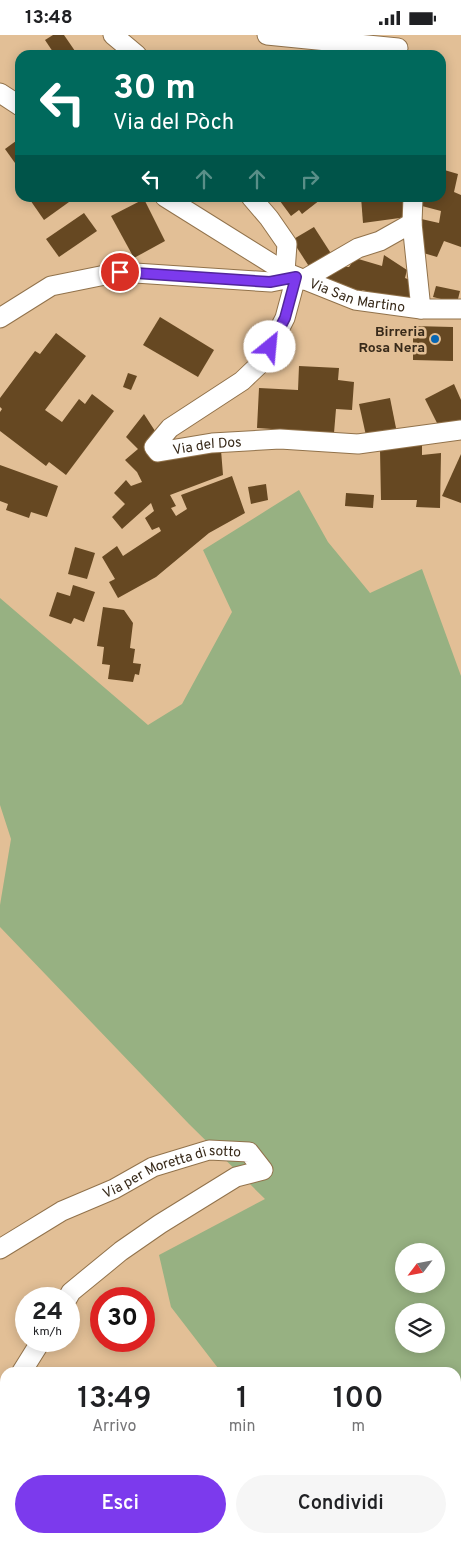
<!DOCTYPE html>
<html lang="it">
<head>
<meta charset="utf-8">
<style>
	body { margin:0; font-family:Overpass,sans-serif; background:#f6f6f6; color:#202124; height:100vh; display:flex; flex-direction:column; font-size:19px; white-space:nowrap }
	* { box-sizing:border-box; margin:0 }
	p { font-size:16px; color:#757577 }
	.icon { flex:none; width:28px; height:28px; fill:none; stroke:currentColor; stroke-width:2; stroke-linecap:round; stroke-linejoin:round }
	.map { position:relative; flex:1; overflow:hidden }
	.panel { position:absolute; left:0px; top:1332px; width:461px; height:176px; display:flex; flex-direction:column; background:#fff; border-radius:15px 15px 0 0; box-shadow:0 2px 12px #0003 }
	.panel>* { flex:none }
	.banner { position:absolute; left:15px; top:15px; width:431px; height:152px; border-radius:15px; box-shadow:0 2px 12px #0003; background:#00695c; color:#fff; overflow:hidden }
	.needle { width:32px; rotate:238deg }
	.tools { position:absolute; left:395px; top:1208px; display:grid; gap:10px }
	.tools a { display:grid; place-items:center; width:50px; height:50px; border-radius:50%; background:#fff; box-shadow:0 2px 12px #0003; font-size:25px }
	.speed { position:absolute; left:15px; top:1252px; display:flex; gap:10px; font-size:25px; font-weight:700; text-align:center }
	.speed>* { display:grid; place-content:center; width:65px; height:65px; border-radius:50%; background:#fff; box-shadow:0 2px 12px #0003; line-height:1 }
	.speed small { font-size:12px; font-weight:400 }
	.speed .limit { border:8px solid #d22; background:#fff; color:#111 }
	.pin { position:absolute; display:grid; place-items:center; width:42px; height:42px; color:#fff; margin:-21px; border:2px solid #fff; border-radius:50%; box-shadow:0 1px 5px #0007 }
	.me { position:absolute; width:55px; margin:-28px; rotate:28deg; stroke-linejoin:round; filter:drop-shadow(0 0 4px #0008) }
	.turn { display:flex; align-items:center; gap:18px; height:105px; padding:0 15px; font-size:22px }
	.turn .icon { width:65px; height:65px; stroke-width:2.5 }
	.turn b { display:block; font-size:35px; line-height:42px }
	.lanes { display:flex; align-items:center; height:48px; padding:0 15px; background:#0003; justify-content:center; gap:25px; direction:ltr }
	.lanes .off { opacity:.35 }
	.eta { display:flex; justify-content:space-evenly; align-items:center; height:85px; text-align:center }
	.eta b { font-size:30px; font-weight:600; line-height:35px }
	.button { display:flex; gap:10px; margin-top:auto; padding:10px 15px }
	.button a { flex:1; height:58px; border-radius:30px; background:#7c3aed; color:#fff; font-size:20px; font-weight:600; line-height:58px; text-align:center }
	.button a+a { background:#f6f6f6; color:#202124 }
	.status { display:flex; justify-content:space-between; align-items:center; height:35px; padding:0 25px; background:#fff; direction:ltr }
	.status svg { height:14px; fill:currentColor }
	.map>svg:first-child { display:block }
	.green { fill:#97b182; fill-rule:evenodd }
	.building { fill:#664822 }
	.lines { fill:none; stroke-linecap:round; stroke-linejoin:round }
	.minor-casing { stroke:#91724b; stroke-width:21 }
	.minor { stroke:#fff; stroke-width:19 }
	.route-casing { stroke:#51269a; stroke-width:12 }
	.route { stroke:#7c3aed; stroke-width:9 }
	.poi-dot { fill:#0766b3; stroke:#e2bf96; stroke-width:2 }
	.labels { text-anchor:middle; stroke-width:5; stroke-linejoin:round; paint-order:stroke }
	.street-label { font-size:14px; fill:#382a1a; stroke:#e2bf96 }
	.poi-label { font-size:14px; font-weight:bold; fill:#382a1a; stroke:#e2bf96; text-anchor:end }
</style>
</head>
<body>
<div class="status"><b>13:48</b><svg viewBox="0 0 49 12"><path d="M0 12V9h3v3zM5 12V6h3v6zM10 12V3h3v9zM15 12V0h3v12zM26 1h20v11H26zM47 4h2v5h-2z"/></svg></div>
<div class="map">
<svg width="461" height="1508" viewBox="0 0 461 1508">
	<rect width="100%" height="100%" fill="#e2bf96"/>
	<path class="green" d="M299,455l29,52 42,51 52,-24 39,107v867h-426l5,-4h416v-166l-235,-1 -50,-65 -12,-52 106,-56 -76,-75 -189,-197v-22l11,-66 -11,-34v-207l148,127 34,-21 50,-92 -29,-62zM404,1216h32v33h-32zM404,1276h32v33h-32z"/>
	<g class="building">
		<path d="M53,0h11l11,16 -5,4h-15l-10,-15z"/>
		<path d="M205,15l40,4v1h-40z"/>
		<path d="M20,103v32l-15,-21z"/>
		<path d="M441,134l17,5 -4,18 7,3v52l-17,-6 -7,16 -17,-5 -3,-34 22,5 2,-12 -19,-5 1,-9h18z"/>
		<path d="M28,162h48l-32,23z"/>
		<path d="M277,162h42l1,3 -18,14 -3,-4 -8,6z"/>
		<path d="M361,162h45l1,20 -44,6z"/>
		<path d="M144,164l21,42 -31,17 -23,-42z"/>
		<path d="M84,178l13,18 -38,26 -13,-18z"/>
		<path d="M314,192l18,28 -22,13 -18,-28z"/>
		<path d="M384,220l23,15 -2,8 10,4 -3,21 -50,-13 -1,5 -42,-15 12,-14 18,1 6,-9 27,8z"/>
		<path d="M436,251l24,5 -3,12 -24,-6z"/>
		<path d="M160,282l54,33 -16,27 -55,-32z"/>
		<path d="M413,291l40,1v34l-40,-1z"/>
		<path d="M56,298l30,23 -41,54 17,12 17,-23 6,5 7,-10 22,17 -48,64 -17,-13 -3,4 -46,-35v-19l2,-3 -2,-2v-9l35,-47 5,3z"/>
		<path d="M299,331l40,2 -1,12 16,2 -2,28 -16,-1 -2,24 -77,-5 2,-40 39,2z"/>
		<path d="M128,338l9,3 -6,14 -8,-3z"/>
		<path d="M454,349l7,16v22l-20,9 -16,-32z"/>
		<path d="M390,363l7,35 -30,7 -8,-36z"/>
		<path d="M144,379l13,20 -11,19 5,6 70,-9 2,25 -53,20 6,11 -5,2 5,8 11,-7 -6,-14 51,-19 13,37 -36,20 -53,44 -38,21 -9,-16 6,-3 -13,-22 15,-11 6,10 38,-25 -2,-4 -7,3 -7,-12 9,-7 -3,-8 -29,26 -10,-12 13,-13 -11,-11 12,-13 5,6 11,-4 -5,-10 -12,-12 13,-11 -12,-12z"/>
		<path d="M422,405v15l19,-2 -1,55 -24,-1 1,-7h-36l-1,-50z"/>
		<path d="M461,419v49l-19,-7z"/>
		<path d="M0,430l58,21 -11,31 -16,-5 -2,6 -23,-8 2,-6 -8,-3z"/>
		<path d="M266,449l2,16 -17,4 -3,-17z"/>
		<path d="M346,458l28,2 -1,13 -28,-2z"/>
		<path d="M75,512l20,6 -8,26 -19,-5z"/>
		<path d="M73,550l22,7 -11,30 -10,-4 -3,6 -22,-8 8,-24 13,4z"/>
		<path d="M103,572l21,3 9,13 -3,25 5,1 -2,14 8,1 -2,11 -4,-1 -2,8 -25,-3 2,-14 -8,-1 2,-17 -7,-1z"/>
	</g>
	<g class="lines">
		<defs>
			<g id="minor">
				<path d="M113,0l24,20"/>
				<path d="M267,0l131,13"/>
				<path d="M0,58l20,13"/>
				<path id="s1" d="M165,162l120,75 70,28 66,9h40"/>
				<path d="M251,162l18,21 18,26 -2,28"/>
				<path d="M413,162l-1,26 9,86"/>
				<path d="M303,245l55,-32 22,-7 32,-18"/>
				<path id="s2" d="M0,283l51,-32 69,-14 151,10 25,-5 -11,41 -22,43 -21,20 -72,47 -16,19 4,5 54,-9 68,-4 78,5 103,-14"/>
				<path id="s3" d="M0,1214l62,-38 52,-22 39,-22 56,-17 40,2 14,18 -27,7 -76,47 -39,27 -50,41 -4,7"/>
				<path d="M21,1338l20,-32"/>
				<path d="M0,1371l5,-8"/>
			</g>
		</defs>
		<use href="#minor" class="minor-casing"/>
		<use href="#minor" class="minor"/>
	</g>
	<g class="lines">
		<defs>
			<path id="route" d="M120,237l150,10 26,-5 -11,41 -15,29"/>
		</defs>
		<use href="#route" class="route-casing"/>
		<use href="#route" class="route"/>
	</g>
	<circle class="poi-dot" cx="435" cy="304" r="5"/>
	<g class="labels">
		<g class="street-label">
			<text dy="5" stroke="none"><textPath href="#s1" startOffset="218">Via San Martino</textPath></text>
			<text dy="5" stroke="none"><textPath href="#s2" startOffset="594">Via del Dos</textPath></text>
			<text dy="5" stroke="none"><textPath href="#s3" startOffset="191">Via per Moretta di sotto</textPath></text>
		</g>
		<g class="poi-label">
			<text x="425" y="301">Birreria<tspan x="425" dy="16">Rosa Nera</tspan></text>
		</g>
	</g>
</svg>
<div class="tools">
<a><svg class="needle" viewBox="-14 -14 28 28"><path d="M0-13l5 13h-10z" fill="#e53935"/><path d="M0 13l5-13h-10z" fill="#757577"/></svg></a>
<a><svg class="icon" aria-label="layers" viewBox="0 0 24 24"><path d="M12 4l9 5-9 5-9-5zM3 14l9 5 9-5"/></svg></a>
</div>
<div class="speed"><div>24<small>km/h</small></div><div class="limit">30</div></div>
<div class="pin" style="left:120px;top:237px;background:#d93025"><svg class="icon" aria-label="arrive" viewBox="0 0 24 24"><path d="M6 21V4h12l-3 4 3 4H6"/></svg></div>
<svg class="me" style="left:270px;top:312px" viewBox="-20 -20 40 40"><circle r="19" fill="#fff"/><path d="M0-13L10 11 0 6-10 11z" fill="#7c3aed"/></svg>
<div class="banner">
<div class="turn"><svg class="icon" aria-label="left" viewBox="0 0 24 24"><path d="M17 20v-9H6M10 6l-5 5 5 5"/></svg><div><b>30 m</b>Via del Pòch</div></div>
<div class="lanes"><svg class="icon" aria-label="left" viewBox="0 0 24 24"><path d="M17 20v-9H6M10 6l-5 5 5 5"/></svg><svg class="icon off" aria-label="ahead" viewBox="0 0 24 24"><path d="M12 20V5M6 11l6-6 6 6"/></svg><svg class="icon off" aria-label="ahead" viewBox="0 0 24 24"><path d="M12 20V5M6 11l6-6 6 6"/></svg><svg class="icon off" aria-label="right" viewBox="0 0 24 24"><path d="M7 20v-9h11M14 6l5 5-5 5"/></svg></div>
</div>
<section class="panel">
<div class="eta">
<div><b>13:49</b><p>Arrivo</p></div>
<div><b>1</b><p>min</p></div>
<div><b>100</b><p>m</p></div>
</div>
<div class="button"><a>Esci</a><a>Condividi</a></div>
</section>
</div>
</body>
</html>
